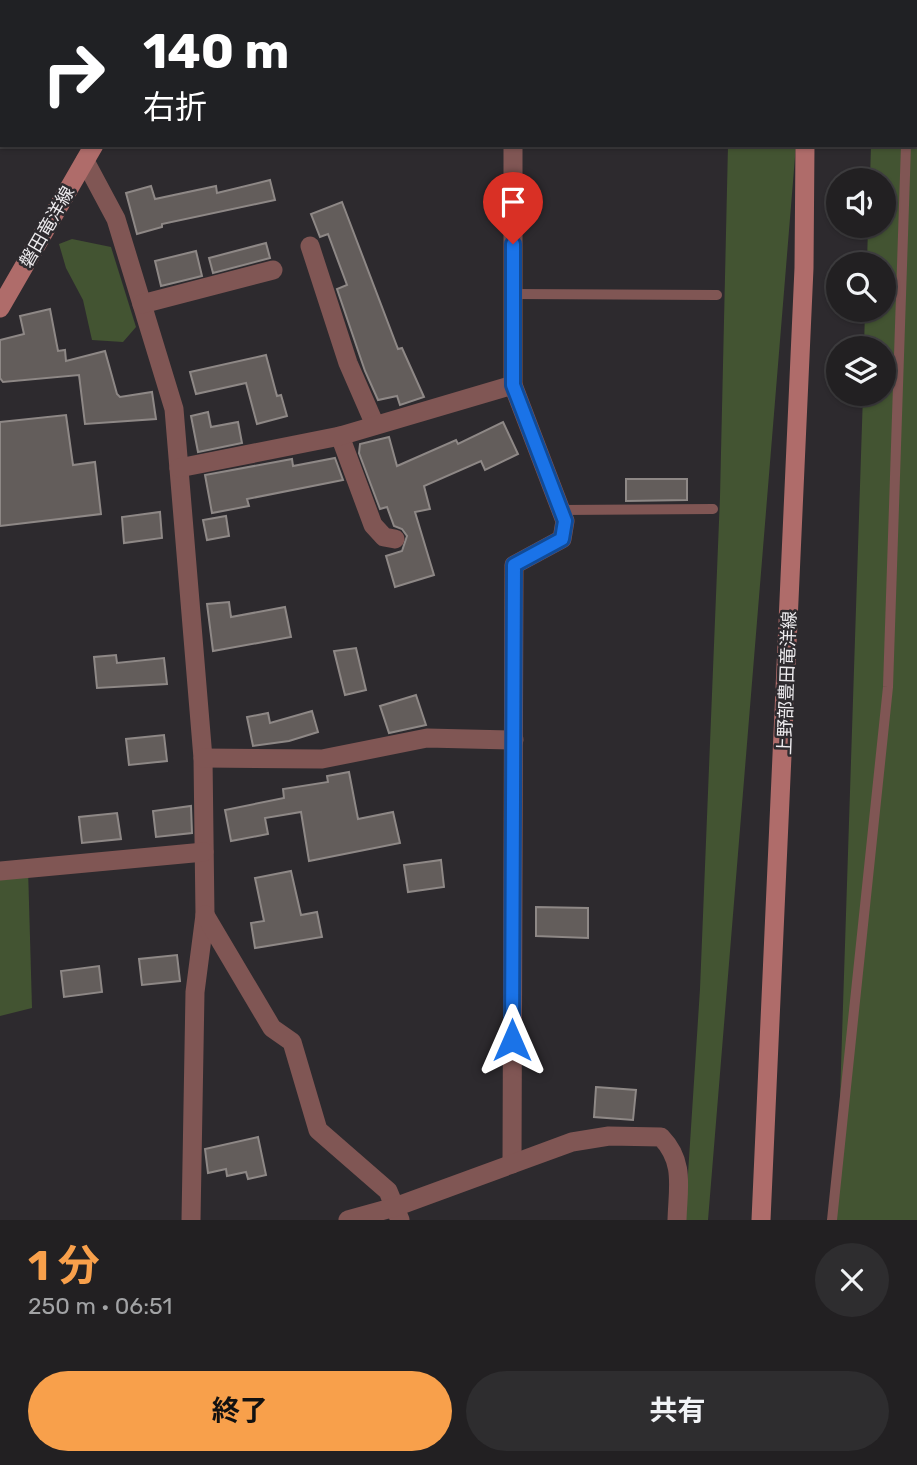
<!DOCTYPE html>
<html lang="ja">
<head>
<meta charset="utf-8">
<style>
	body { margin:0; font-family:Rubik,"Noto Sans JP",sans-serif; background:#2e2d2f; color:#f1f3f6; height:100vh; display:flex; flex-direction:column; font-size:26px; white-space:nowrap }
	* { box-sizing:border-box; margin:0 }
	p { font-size:23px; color:#a2a3a5 }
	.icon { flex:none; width:38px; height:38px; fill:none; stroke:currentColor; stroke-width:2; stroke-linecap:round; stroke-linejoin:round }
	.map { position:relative; height:1220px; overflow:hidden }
	.details { display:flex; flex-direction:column; background:#222022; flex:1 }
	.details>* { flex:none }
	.hud { position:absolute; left:0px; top:0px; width:917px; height:147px; box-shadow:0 2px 5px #0004,0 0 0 2px #3f3e40; background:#202124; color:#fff; overflow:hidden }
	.fabs { position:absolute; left:826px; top:168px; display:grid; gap:14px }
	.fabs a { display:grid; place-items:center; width:70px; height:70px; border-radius:50%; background:#222022; box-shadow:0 2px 5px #0004,0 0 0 2px #3f3e40; font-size:35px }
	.pin { position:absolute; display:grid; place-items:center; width:60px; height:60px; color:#fff; margin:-72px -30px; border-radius:50% 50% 50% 0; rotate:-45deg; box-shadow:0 0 7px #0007 }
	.pin .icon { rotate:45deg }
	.me { position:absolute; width:77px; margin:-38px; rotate:0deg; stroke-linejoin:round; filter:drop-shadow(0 0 5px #0008) }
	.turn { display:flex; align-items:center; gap:24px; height:147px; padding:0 28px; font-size:32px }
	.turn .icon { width:91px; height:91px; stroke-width:2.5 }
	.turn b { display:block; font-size:49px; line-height:60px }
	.round { display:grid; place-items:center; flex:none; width:74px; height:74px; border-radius:37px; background:#2e2d2f }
	.headline { display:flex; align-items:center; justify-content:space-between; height:119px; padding:0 28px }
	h1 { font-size:42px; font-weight:700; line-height:52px; color:#f8a04b }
	.cta { display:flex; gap:14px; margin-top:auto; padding:14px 28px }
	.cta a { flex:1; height:80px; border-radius:42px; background:#f8a04b; color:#111; font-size:28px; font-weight:700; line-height:80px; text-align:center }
	.cta a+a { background:#2e2d2f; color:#f1f3f6 }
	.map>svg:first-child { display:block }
	.green { fill:#435432 }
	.building { fill:#635d5b; stroke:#8e8886; stroke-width:2 }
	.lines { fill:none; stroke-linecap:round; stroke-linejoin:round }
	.service { stroke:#805654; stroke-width:10 }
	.minor { stroke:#805654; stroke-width:19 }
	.secondary { stroke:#af6c6a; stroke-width:19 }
	.route-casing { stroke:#114b97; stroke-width:18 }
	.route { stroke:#1a73e8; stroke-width:12 }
	.labels { text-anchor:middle; stroke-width:5; stroke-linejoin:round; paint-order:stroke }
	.street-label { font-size:18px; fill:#edebee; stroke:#2d2a2e }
</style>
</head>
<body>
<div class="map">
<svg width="917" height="1220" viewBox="0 0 917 1220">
	<rect width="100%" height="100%" fill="#2d2a2e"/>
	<g class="green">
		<path d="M875,0h42v1220h-81l27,-826h21v-46h-20l1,-38h19v-46h-17l1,-38h16v-46h-14l1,-35h44v-143z"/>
		<path d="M728,145h68l-88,1075h-23l15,-231 20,-492z"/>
		<path d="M72,239l39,8 25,80 -13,15 -31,-2 -9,-40 -17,-32 -7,-24z"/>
		<path d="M28,868l4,140 -32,8v-145z"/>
	</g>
	<g class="building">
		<path d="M270,180l5,20 -113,24v3l-25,7 -11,-41 25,-7 4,13 61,-13 1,7z"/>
		<path d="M342,202l56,147 4,-1 22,49 -24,8 -3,-9 -19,4 -13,-29 -28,-82 10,-4 -19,-51 -8,3 -9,-23z"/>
		<path d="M266,243l4,15 -57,15 -4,-15z"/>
		<path d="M196,251l6,25 -41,10 -6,-25z"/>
		<path d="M50,309l8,42 7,-1 1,11 39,-10 12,43 3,3 32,-5 4,27 -71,5 -6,-49 -76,7 -3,-4v-38l24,-6 -4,-18z"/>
		<path d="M266,355l11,41 4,-1 6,21 -30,8 -11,-41 -50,11 -6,-22z"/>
		<path d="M208,412l3,15 27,-5 4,21 -44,9 -7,-36z"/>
		<path d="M66,415l7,50 22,-3 6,52 -101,12v-104z"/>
		<path d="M503,422l15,32 -33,16 -4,-9 -57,25 6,23 -15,3 19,63 -39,12 -9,-31 16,-5 5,-15 -5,-7 -8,-3 -7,-19 -7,2 -21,-56 1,-9 29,-7 8,29 59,-26 2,4z"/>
		<path d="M335,458l8,22 -96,19 2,7 -37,7 -7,-38 87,-16 1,7z"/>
		<path d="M626,479h61v21l-61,1z"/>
		<path d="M160,512l2,26 -38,5 -2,-26z"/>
		<path d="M226,516l3,20 -22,4 -4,-20z"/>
		<path d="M229,602l2,15 54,-10 6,30 -78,14 -6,-47z"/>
		<path d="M356,648l10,42 -21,5 -11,-44z"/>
		<path d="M116,655l1,8 47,-5 3,26 -70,4 -3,-31z"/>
		<path d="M416,695l10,30 -37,8 -9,-27z"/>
		<path d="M312,711l6,21 -29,9 -36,5 -6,-29 21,-4 2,10z"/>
		<path d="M164,735l3,26 -38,4 -3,-26z"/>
		<path d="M349,772l9,47 35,-7 7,31 -91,18 -8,-49 -36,6 3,16 -37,7 -6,-31 59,-12 -1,-9 45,-7 -1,-6z"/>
		<path d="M191,806l1,27 -36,4 -3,-26z"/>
		<path d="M117,813l4,26 -39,4 -3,-26z"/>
		<path d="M441,860l3,27 -36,5 -4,-27z"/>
		<path d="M291,871l10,44 16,-3 5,25 -67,11 -4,-25 13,-2 -9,-43z"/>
		<path d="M536,907l52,1v30l-52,-2z"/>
		<path d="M177,955l3,26 -38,4 -3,-26z"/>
		<path d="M99,966l3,26 -38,5 -3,-26z"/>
		<path d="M596,1087l40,3 -3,30 -39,-3z"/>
		<path d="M258,1137l8,38 -18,4 -2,-7 -19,4 -1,-7 -18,4 -3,-24z"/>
	</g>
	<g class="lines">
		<g class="service">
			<path d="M909,2v-2"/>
			<path d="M513,294l204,1"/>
			<path d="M561,510l152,-1"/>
			<path d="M832,1220l56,-533 18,-542"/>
		</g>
		<g class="minor">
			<path d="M58,0l1,2"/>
			<path d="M91,2l5,-2"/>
			<path d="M514,2v-2"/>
			<path d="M0,44l2,-1"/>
			<path d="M85,161l31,58 58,190 29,349 2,157 -10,77 -4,228"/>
			<path d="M310,246l38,117 27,62"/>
			<path d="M142,304l131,-34"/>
			<path d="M340,436l33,89 11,12 11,2"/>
			<path d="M179,468l161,-32 173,-51"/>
			<path d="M203,758l119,1 105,-21 87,2"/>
			<path d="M0,871l204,-19"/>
			<path d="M205,915l67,113 20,14 26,88 70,61 12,29"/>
			<path d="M512,1164l2,-599 48,-26 3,-18 -52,-136v-240"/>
			<path d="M348,1220l47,-13 177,-65 37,-6 52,1c24,25 17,50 16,83"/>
		</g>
		<g class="secondary">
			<path d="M137,2l1,-2"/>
			<path d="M805,2v-2"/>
			<path d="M0,308l94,-163"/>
			<path d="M761,1220l43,-952 1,-123"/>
		</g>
	</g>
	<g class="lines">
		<defs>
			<path id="route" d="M512,1040l2,-475 48,-26 3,-18 -52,-136v-141"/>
		</defs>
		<use href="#route" class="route-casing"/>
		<use href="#route" class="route"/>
	</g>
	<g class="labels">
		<g class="street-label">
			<text transform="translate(47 227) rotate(-60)" y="6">磐田竜洋線</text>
			<text transform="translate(787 683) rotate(-88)" y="6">上野部豊田竜洋線</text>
		</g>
	</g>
</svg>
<div class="fabs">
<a><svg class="icon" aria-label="sound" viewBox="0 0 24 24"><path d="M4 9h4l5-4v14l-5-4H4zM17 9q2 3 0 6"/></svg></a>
<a><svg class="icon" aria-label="search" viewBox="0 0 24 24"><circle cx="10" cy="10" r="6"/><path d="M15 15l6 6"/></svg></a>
<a><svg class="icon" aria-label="layers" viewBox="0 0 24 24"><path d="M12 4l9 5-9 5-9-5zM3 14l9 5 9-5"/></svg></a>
</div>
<div class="pin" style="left:513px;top:244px;background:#d93025"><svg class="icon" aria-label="arrive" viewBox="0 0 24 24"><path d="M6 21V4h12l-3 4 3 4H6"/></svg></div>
<svg class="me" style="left:512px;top:1040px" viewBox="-20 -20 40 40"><path d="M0-17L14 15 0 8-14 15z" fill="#1a73e8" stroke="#fff" stroke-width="4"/></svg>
<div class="hud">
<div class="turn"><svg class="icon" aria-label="right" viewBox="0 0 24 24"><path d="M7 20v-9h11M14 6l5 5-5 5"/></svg><div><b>140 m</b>右折</div></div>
</div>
</div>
<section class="details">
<div class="headline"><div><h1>1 分</h1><p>250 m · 06:51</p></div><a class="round"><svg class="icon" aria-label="close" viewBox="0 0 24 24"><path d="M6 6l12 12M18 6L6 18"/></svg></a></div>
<div class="cta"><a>終了</a><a>共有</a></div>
</section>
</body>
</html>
